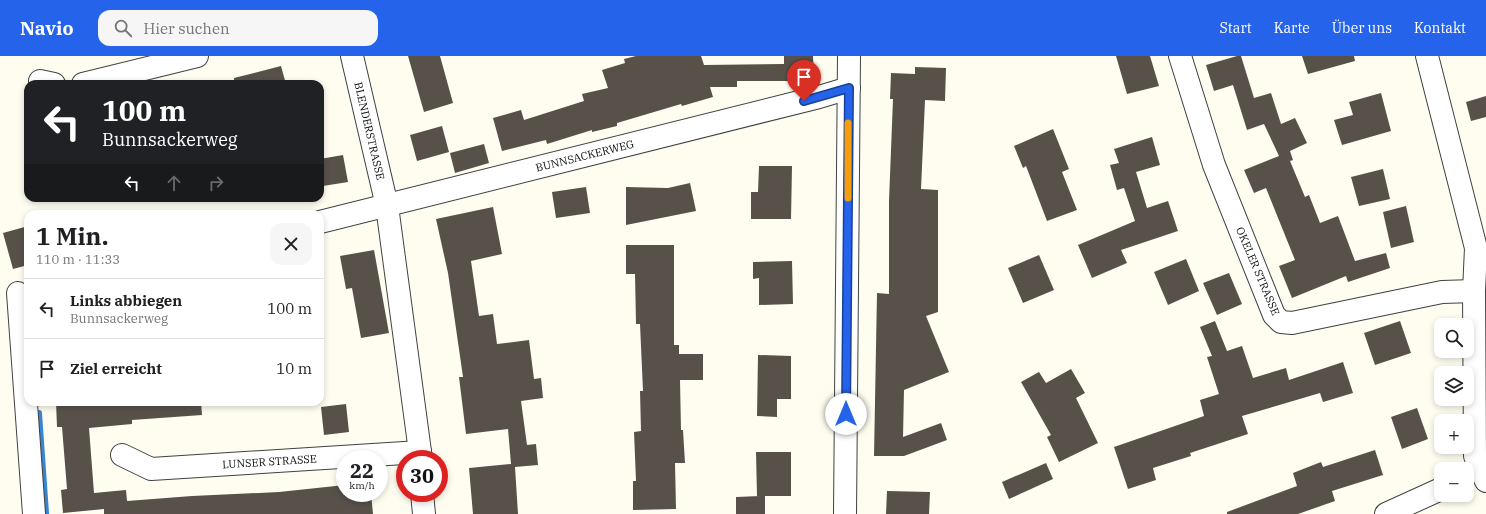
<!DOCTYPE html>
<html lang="de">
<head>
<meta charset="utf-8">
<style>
	body { margin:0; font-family:"IBM Plex Serif",serif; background:#f6f6f6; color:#202124; height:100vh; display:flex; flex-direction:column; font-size:15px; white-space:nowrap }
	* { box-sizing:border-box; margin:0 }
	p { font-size:13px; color:#757577 }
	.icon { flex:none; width:22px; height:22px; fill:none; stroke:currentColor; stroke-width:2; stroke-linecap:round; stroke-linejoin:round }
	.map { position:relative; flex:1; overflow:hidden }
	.details { position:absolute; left:24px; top:154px; width:300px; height:196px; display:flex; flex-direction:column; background:#fff; border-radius:12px; box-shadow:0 2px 6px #0003 }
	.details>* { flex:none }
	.banner { position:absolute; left:24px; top:24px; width:300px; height:122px; border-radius:12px; box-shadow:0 2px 6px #0003; background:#202124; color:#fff; overflow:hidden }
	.controls { position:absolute; left:1434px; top:262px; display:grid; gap:8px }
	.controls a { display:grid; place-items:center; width:40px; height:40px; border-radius:8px; background:#fff; box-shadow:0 2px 6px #0003; font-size:20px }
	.speed { position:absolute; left:336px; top:394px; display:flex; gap:8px; font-size:20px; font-weight:700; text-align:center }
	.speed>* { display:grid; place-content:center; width:52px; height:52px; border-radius:50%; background:#fff; box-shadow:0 2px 6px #0003; line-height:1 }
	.speed small { font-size:10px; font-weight:400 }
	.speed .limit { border:6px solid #d22; background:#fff; color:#111 }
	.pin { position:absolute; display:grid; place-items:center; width:34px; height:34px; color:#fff; margin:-41px -17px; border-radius:50% 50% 50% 0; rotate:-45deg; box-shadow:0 0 4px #0007 }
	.pin .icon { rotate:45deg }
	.me { position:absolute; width:44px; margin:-22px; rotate:0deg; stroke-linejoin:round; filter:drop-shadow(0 0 3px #0008) }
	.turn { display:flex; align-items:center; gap:14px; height:84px; padding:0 12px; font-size:18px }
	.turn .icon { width:52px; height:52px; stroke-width:2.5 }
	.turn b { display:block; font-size:28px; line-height:34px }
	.lanes { display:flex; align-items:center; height:38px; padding:0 12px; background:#0003; justify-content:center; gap:20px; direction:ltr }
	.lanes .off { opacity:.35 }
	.round { display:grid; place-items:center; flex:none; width:42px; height:42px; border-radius:12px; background:#f6f6f6 }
	.headline { display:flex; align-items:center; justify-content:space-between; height:68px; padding:0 12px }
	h1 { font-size:24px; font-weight:700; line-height:30px }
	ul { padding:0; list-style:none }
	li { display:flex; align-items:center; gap:12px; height:60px; padding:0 12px; border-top:1px solid #e0e0e0 }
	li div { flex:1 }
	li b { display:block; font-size:15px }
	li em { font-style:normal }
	header { display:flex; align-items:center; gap:24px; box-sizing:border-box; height:56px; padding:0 20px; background:#2563eb; color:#fff }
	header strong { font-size:19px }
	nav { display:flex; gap:22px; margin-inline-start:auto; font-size:14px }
	.search { width:280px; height:36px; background:#f6f6f6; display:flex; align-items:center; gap:10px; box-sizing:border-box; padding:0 14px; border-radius:12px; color:#757577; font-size:15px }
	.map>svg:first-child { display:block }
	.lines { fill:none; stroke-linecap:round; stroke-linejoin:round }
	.stream { stroke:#3885d0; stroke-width:6 }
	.building { fill:#57514a }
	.minor-casing { stroke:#414141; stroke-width:24 }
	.minor { stroke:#fff; stroke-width:22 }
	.route-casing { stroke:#184099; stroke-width:10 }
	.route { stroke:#2563eb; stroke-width:7 }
	.slow { stroke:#f59e0b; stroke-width:7 }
	.labels { text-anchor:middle; stroke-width:4; stroke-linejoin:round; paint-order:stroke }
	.street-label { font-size:11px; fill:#0e0e0e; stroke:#fff }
</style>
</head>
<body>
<header>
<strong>Navio</strong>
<div class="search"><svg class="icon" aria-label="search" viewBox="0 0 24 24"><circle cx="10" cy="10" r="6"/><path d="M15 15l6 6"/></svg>Hier suchen</div>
<nav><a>Start</a><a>Karte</a><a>Über uns</a><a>Kontakt</a></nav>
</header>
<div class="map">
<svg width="1486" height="458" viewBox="0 0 1486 458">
	<rect width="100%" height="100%" fill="#fffdf0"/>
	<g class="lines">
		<path class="stream" d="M39,357l7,100"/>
	</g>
	<g class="building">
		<path d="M408,0h32l13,47 -29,9z"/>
		<path d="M636,0h65l3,9 80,-1v-8h29l1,25h-77v6h-27l3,10 -31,9 -1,-2 -64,19v3l-25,6v-2l-45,14 -1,-4 -44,11 -9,-33 28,-8 3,10 60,-19 -2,-7 26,-6 -6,-18 23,-7 -1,-4z"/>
		<path d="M1116,0h34l9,30 -32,8z"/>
		<path d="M1237,0h4l13,42 17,-5 10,31 14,-6 12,25 -17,8 3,9 -3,1 15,36 4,-2 11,28 18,-7 17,45 31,-8 4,15 -42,14 -2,-6 -54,22 -13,-32 16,-6 -29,-72 -12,5 -10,-23 35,-14 -15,-32 -17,6 -14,-45 -19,6 -8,-26z"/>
		<path d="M1302,0h52l1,5 -47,13z"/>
		<path d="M281,10l5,18h-52v-6z"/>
		<path d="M915,11l31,1 -1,33 -20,-1 -4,89 17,1v122l-12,4 23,56 -45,18 -1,47 38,-14 6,17 -43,16h-30l3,-163 12,1v-93l4,-102h-3l1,-26 24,1z"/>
		<path d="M1381,37l10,38 -49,14 -8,-25 19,-5 -4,-13z"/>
		<path d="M1486,40v21l-15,4 -5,-19z"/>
		<path d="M442,70l7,26 -32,9 -7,-26z"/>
		<path d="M1053,73l16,40 -7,3 15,38 -30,11 -21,-55 -3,2 -9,-22z"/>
		<path d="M1152,81l8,28 -24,7 11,36 21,-7 10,30 -57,19 6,13 -35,15 -14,-33 57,-24 -11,-33 -7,2 -7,-25 9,-2 -5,-14z"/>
		<path d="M484,88l5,19 -34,10 -5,-20z"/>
		<path d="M343,99l5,27 -25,4 -3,-27z"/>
		<path d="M759,110h33l-1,53h-40v-27h7z"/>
		<path d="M1383,113l7,30 -31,7 -8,-29z"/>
		<path d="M690,127l6,28 -70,14v-38l42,1z"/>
		<path d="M586,131l4,26 -34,5 -4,-26z"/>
		<path d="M1406,150l8,36 -23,6 -8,-36z"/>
		<path d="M493,151l9,47 -31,7 8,55 14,-2 4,30 32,-4 5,39 7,-1 2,20 -22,3 6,44 9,-1 2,21 -23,2 3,47h-45l-4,-46 42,-4 -3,-35 -42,5 -7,-57h4l-15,-104 -12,-54z"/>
		<path d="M28,170v39l-15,4 -10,-36z"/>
		<path d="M626,189h48v100h5v9h24v26h-23l1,50h2l2,33h-10l1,46 -43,1v-29h3l-2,-49 7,-1 -1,-40h3l-3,-67h-4l-1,-50h-9z"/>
		<path d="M374,194l15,83 -28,5 -9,-50 -6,1 -6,-33z"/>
		<path d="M1039,199l15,35 -31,13 -15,-35z"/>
		<path d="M1186,203l13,32 -31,14 -14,-33z"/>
		<path d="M792,205l1,43 -34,1v-27l-6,1v-17z"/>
		<path d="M1229,217l13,31 -25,11 -14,-32z"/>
		<path d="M1215,265l12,30 15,-5 11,32 33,-10 3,12 54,-18 10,31 -30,9 -3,-9 -78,23 6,18 -58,19 1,3 -38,12 3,12 -28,9 -14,-42 90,-31 -4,-16 19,-6 -12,-37 5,-1 -12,-29z"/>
		<path d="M1400,265l11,32 -36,12 -11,-32z"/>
		<path d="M758,299l33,1v43h-14v18l-20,-1z"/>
		<path d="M1071,313l14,24 -9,5 22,45 -39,19 -12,-25 4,-2 -30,-53 18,-10 7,11z"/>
		<path d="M56,346h145l1,13 -70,5v4l-43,4 5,65 32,-3 1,11 65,-5 87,-4 66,-7v8h26l2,21h-269v-5l-41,4 -2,-23 6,-1 -5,-62h-5z"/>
		<path d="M346,348l3,28 -25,3 -3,-28z"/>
		<path d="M1417,352l11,31 -26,10 -11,-32z"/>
		<path d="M1375,394l8,25 -51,16 3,10 -37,13h-71v-2l70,-26 -4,-13 28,-11 2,5z"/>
		<path d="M756,396h35v44h-26v18h-29v-17l24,-1h-3z"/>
		<path d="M1046,407l7,16 -44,20 -7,-17z"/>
		<path d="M887,435l43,1 -1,22h-43z"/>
	</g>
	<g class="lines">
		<defs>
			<g id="minor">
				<path id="s1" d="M352,0l35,150 34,253"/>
				<path d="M1180,0l34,109 60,150 7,7 11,1 150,-31 32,-1"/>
				<path d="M1427,0l49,192 -2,43 1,165 11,25"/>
				<path d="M40,25l14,3"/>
				<path d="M83,28l114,-28"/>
				<path id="s2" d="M320,166l499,-125 30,-9"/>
				<path d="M18,237l16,221"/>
				<path id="s3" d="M122,399l29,14 269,-17"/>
				<path d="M422,437l2,21"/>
				<path d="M845,458l4,-458"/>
				<path d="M1386,458l55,-25"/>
			</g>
		</defs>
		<use href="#minor" class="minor-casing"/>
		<use href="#minor" class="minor"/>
	</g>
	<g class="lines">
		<defs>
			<path id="route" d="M804,45l45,-13 -3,326"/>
		</defs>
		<use href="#route" class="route-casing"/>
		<use href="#route" class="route"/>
		<path class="slow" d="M848,142v-75"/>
	</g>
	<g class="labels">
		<g class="street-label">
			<text dy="4" stroke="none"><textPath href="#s1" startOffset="77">BLENDERSTRASSE</textPath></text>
			<text dy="4" stroke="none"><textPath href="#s2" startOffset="273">BUNNSACKERWEG</textPath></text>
			<text transform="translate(1258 215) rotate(67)" y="4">OKELER STRASSE</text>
			<text dy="4" stroke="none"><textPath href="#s3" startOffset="151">LUNSER STRASSE</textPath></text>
		</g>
	</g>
</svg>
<div class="controls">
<a><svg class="icon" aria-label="search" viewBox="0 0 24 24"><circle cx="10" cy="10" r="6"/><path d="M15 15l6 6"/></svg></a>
<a><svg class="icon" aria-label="layers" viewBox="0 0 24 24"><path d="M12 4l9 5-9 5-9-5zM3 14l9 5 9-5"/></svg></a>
<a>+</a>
<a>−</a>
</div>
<div class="speed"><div>22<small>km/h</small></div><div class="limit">30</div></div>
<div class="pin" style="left:804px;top:45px;background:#d93025"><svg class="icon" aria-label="arrive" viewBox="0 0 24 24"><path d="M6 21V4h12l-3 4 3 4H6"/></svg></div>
<svg class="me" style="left:846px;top:358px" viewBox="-20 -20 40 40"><circle r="19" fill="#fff"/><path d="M0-13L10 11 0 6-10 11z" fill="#2563eb"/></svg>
<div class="banner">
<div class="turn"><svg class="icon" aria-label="left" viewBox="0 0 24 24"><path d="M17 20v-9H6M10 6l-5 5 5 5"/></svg><div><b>100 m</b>Bunnsackerweg</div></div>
<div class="lanes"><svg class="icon" aria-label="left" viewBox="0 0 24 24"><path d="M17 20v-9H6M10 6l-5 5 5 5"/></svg><svg class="icon off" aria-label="ahead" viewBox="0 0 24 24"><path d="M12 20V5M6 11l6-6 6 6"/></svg><svg class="icon off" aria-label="right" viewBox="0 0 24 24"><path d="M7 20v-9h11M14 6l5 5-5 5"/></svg></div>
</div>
<section class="details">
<div class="headline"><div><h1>1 Min.</h1><p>110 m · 11:33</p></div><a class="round"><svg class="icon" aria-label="close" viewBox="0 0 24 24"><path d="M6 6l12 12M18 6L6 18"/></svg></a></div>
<ul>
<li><svg class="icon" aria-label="left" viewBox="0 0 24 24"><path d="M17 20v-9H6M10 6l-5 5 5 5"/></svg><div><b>Links abbiegen</b><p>Bunnsackerweg</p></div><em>100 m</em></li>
<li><svg class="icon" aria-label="arrive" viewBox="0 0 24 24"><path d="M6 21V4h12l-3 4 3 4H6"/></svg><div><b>Ziel erreicht</b></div><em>10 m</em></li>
</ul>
</section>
</div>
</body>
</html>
